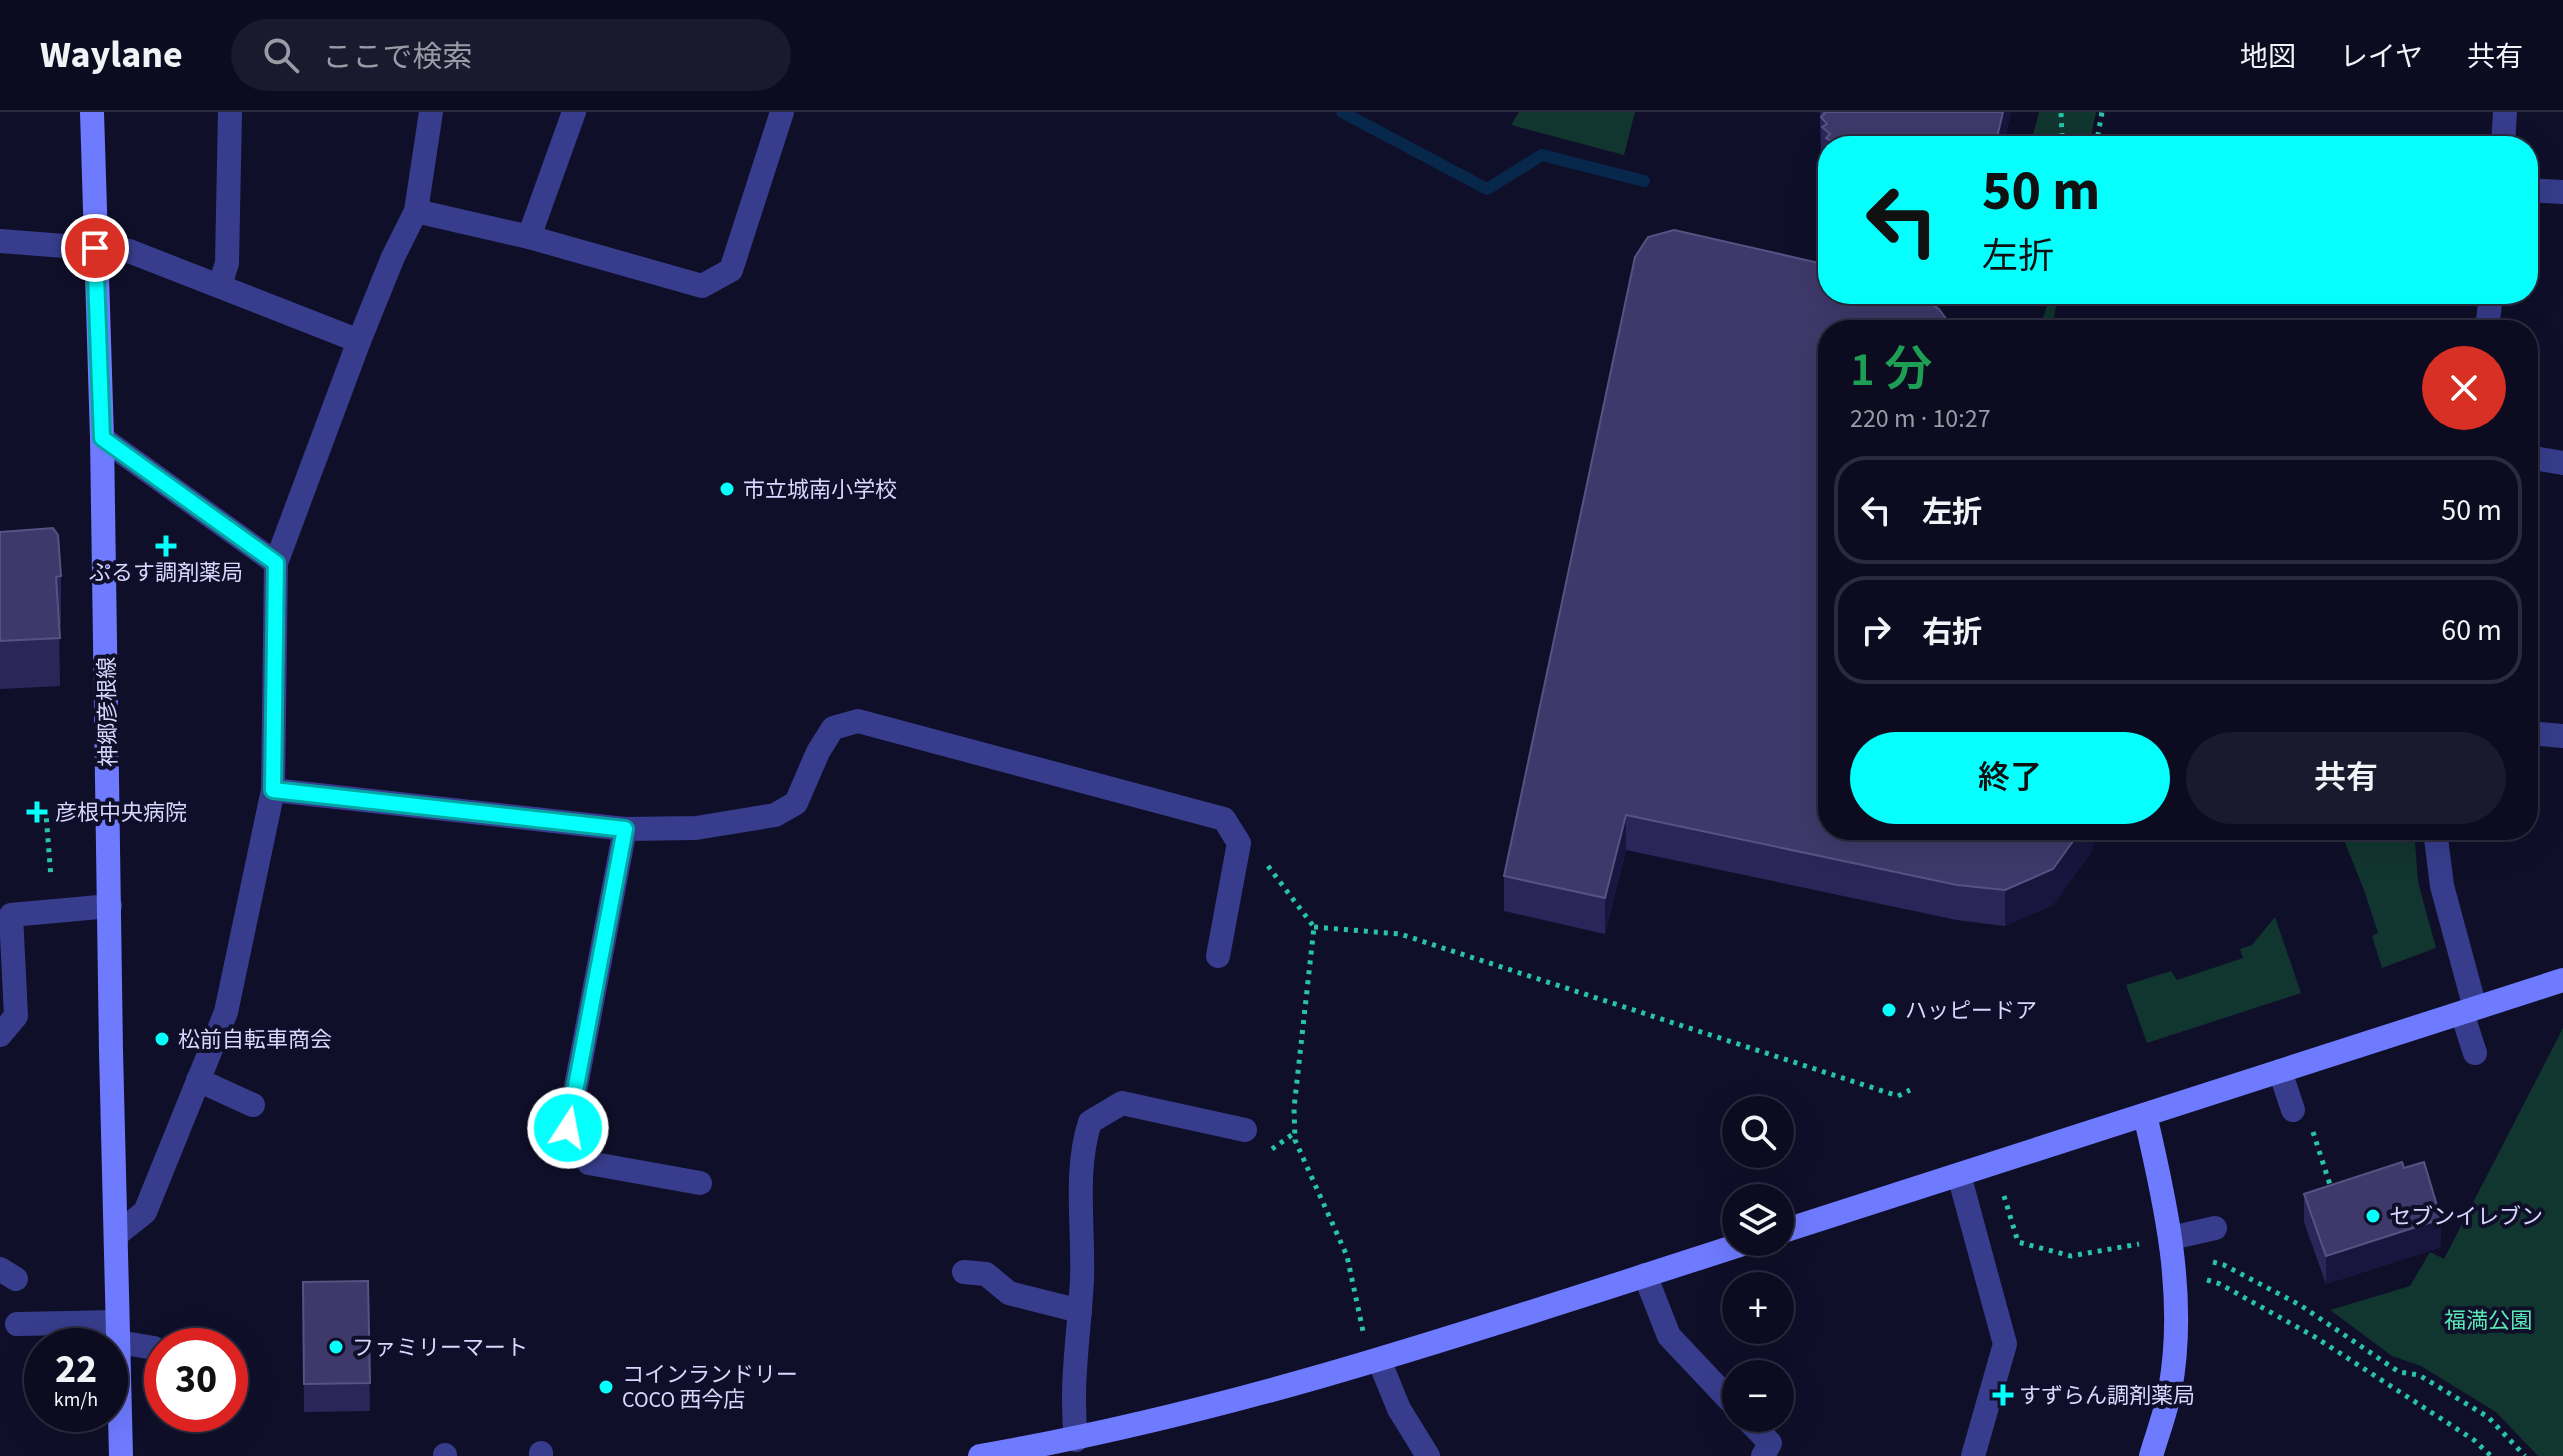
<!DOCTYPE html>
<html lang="ja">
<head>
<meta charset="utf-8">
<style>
	body { margin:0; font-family:"Source Sans 3","Noto Sans JP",sans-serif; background:#1a192d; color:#f1f3f6; height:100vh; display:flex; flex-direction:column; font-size:30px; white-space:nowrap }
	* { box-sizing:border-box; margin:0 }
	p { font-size:26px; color:#9a9ba5 }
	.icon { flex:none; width:44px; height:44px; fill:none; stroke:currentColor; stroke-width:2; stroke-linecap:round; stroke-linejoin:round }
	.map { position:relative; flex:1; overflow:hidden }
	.panel { position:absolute; left:1818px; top:208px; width:720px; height:520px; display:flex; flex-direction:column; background:#0c0b20; border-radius:32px; box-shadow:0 8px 32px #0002,0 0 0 2px #2c2b3e }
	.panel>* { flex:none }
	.banner { position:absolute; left:1818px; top:24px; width:720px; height:168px; border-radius:32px; box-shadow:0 8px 32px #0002,0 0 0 2px #2c2b3e; background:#04fffd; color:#111; overflow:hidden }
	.buttons { position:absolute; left:1722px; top:984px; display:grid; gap:16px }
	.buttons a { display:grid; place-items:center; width:72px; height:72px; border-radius:50%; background:#0c0b20; box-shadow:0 8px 32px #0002,0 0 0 2px #2c2b3e; font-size:40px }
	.speed { position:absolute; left:24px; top:1216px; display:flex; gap:16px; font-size:40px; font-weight:700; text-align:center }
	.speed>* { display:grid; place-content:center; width:104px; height:104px; border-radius:50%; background:#0c0b20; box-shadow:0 8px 32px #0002,0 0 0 2px #2c2b3e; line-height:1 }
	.speed small { font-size:20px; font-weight:400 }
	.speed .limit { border:12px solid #d22; background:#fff; color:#111 }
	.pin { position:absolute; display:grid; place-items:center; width:68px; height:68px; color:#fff; margin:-34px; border:4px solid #fff; border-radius:50%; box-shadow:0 2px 8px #0007 }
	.me { position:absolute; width:88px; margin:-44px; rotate:11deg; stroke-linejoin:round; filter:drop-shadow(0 0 6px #0008) }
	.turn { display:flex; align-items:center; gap:28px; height:168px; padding:0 32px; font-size:36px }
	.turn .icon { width:104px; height:104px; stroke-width:2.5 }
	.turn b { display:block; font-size:56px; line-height:68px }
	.round { display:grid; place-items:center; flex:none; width:84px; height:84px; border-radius:42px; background:#1a192d }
	.summary { display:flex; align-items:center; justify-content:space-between; height:136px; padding:0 32px }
	h1 { font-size:48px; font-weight:600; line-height:60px; color:#1e9e55 }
	.primary-button { display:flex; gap:16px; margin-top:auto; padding:16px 32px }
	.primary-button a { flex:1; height:92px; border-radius:48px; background:#04fffd; color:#111; font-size:32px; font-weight:600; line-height:92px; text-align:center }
	.primary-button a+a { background:#1a192d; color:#f1f3f6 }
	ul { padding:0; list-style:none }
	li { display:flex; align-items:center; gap:24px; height:108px; margin:0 16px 12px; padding:0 16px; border:4px solid #2c2b3e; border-radius:32px }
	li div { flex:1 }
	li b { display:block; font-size:30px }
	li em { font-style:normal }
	header { display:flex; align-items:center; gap:48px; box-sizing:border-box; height:112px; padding:0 40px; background:#0c0b20; border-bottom:2px solid #2c2b3e }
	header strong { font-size:38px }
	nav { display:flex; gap:44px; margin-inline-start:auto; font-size:28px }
	.search { width:560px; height:72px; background:#1a192d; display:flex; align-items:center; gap:20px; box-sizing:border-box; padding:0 28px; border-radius:44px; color:#9a9ba5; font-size:30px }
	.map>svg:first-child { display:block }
	.green { fill:#11352f }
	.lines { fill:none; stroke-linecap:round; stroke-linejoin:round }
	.stream { stroke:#07274b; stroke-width:12 }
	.path { stroke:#28c3a9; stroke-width:5; stroke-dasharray:4 6; stroke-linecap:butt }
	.lane { stroke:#373d8c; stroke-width:24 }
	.street { stroke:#373d8c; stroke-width:24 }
	.secondary { stroke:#6f7bff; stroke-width:24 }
	.wall { fill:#2b2659 }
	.shaded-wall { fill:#18153e }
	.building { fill:#3e396a; stroke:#565282; stroke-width:2 }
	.route-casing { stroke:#03a6a4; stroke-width:20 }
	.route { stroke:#04fffd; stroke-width:14 }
	.poi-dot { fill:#04fffd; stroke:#100f2a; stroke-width:3 }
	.labels { text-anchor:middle; stroke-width:8; stroke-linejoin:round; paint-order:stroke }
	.poi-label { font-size:22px; fill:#d8d8ff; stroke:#100f2a; text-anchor:start }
	.street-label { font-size:22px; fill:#d8d8ff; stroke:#100f2a }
	.park-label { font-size:22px; fill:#5be8b5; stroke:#100f2a }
</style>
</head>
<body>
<header>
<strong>Waylane</strong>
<div class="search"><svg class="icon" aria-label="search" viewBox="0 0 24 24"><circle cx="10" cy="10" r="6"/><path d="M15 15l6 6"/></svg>ここで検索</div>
<nav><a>地図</a><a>レイヤ</a><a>共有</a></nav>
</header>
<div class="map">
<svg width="2563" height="1344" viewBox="0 0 2563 1344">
	<rect width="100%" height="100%" fill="#100f2a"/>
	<g class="green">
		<path d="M1519,0h116l-11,43 -113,-30z"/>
		<path d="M2039,0h57l-7,34h-59z"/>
		<path d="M2051,182h7l-6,36h-13z"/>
		<path d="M2340,718h74l4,52 18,66 -54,20 -10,-32 6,-3 -14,-43z"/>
		<path d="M2275,805l26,76 -154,50 -21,-58 45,-14 6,9 66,-22 -3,-9 12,-4z"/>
		<path d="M2563,916v428h-25l-42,-44 -75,-46 -29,-10 -62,-46 80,-24 20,-34 14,7z"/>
	</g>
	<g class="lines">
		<path class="stream" d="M1342,0l145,77 55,-34 102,26"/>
		<g class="path">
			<path d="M2057,34l5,-11 -1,-23"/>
			<path d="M2096,34l6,-34"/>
			<path d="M42,698l4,4 5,64"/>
			<path d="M1268,754l46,61 -20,181 1,32 52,116 16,75"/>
			<path d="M1314,815l86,7 498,162 12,-6"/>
			<path d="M2313,1020l19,59"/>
			<path d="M1272,1037l21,-15"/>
			<path d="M2004,1084l14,46 53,14 68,-12"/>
			<path d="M2213,1150l11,3 76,40 99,67 20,3 69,42 37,39"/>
			<path d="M2207,1168l13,4 95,53 159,103 17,16"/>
		</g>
		<g class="lane">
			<path d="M2462,901l13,40"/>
			<path d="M0,923l16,-19 -5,-101 99,-9"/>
			<path d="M2280,959l13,39"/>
			<path d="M198,968l55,25"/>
			<path d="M2171,1126l44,-10"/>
			<path d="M0,1157l16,10"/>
			<path d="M17,1212l100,-2"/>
			<path d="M118,1230l36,6"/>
			<path d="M541,1341v3"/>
			<path d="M445,1343v1"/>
		</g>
		<g class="street">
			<path d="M2503,34l2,-34"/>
			<path d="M2528,78l35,2"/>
			<path d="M416,99l113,26 173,49 29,-16 51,-158"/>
			<path d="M529,125l45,-125"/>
			<path d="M0,129l129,10 230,90"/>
			<path d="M220,173l7,-22 3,-151"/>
			<path d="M2487,218l4,-36"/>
			<path d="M102,326l174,125"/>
			<path d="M2528,345l35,6"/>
			<path d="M2528,621l35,3"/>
			<path d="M273,678l352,39 71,-1 79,-13 21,-12 22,-51 15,-24 25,-7 366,98 15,24 -21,113"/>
			<path d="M625,717l-57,299 21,35 111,20"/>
			<path d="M2435,718l7,56 33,122"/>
			<path d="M1959,1063l46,169 -32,112"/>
			<path d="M116,1123l29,-23 81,-200 47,-222 3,-227 83,-222 34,-84 23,-46 15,-99"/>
			<path d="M964,1160l22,2 23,19 71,18"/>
			<path d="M1645,1163l24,61 67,71"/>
			<path d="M1379,1248l20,49 29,47"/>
			<path d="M1746,1306l24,25 -7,13"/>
			<path d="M1076,1328c-6,-55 3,-105 6,-160 2,-52 -8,-109 8,-158l32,-19 123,27"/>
		</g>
		<g class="secondary">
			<path d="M92,0l10,326 9,613 10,405"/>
			<path d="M2145,1003c21,89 42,183 25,275 -4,22 -13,45 -19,66"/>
			<path d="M1780,1120l783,-252"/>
			<path d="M980,1344c263,-45 516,-133 769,-214"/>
		</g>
	</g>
	<g class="wall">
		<path d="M1820,0h191l-8,34h-175v29l-2,-1v-8l-4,-3v-8l-1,-2z"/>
		<path d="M1674,118l418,621 -39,54 -48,21 -48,-6 -331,-70 -21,84 -101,-23v-35z"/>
		<path d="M0,420l61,44v49h-2l1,61 -60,3z"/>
		<path d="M2404,1056l37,79 -115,37 -22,-62v-28z"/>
		<path d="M368,1169l2,130 -66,1 -1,-130z"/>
	</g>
	<g class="shaded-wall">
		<path d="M2003,0h8l-8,34h-8z"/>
		<path d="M1626,703v35l-21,84v-36z"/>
		<path d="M2081,718h17l-6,21 -39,54 -48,21v-36z"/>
		<path d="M2441,1107v28l-115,37v-28z"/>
	</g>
	<g class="building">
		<path d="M1824,0h179l-8,34h-161l1,-3 -9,-5 4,-4 -8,-7 5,-3 -6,-7 4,-4z"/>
		<path d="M1674,118l154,35v29h89l22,15 15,21h-126v500h253l-28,39 -48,21 -48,-5 -331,-70 -21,83 -101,-22 131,-619 13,-20z"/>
		<path d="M53,416l5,7 3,41 -5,1 4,61 -60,3v-109z"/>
		<path d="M2402,1050l2,6 20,-6 17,57 -115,37 -22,-62z"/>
		<path d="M368,1169l2,102 -66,1 -1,-102z"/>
	</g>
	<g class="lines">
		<defs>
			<path id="route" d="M95,136l7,190 174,125 -3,227 352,39 -57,299"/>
		</defs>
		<use href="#route" class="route-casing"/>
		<use href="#route" class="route"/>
	</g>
	<g class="poi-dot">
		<circle cx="727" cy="377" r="8"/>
		<path d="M162 422h8v8h8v8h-8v8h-8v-8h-8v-8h8z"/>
		<path d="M33 688h8v8h8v8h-8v8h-8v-8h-8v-8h8z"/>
		<circle cx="1889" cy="898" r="8"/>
		<circle cx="162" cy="927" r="8"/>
		<circle cx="2373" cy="1104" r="8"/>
		<circle cx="336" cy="1235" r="8"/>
		<circle cx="606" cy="1275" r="8"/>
		<path d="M1999 1271h8v8h8v8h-8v8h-8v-8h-8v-8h8z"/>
	</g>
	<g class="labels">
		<g class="poi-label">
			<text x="743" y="385">市立城南小学校</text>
			<text x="166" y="468" text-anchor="middle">ぷるす調剤薬局</text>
			<text x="55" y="708">彦根中央病院</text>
			<text x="1905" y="906">ハッピードア</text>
			<text x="178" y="935">松前自転車商会</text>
			<text x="2389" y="1112">セブンイレブン</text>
			<text x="352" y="1243">ファミリーマート</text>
			<text x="622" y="1270">コインランドリー<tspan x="622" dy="25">COCO 西今店</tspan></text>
			<text x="2019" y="1291">すずらん調剤薬局</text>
		</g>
		<g class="street-label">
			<text transform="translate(107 600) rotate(-91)" y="8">神郷彦根線</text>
		</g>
		<g class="park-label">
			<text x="2488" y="1216">福満公園</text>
		</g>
	</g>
</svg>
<div class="buttons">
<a><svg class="icon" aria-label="search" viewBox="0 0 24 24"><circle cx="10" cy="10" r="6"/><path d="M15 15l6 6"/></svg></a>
<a><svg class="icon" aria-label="layers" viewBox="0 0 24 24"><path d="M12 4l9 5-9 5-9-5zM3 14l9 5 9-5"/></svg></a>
<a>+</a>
<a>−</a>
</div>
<div class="speed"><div>22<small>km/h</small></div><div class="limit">30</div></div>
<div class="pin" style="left:95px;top:136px;background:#d93025"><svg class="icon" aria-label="arrive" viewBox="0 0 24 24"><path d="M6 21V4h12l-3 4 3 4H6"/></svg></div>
<svg class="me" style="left:568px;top:1016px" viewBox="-20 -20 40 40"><circle r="17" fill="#04fffd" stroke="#fff" stroke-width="3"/><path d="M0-11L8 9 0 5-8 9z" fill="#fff"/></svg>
<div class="banner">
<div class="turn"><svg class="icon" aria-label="left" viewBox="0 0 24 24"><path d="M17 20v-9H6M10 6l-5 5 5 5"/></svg><div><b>50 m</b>左折</div></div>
</div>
<section class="panel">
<div class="summary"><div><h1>1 分</h1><p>220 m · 10:27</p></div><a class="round" style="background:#d93025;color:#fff"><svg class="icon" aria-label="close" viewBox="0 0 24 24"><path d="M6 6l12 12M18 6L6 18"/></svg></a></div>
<ul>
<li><svg class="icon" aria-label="left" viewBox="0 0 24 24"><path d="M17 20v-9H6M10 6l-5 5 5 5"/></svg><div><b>左折</b></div><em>50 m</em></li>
<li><svg class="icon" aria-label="right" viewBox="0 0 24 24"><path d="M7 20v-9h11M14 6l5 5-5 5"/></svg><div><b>右折</b></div><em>60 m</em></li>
</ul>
<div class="primary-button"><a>終了</a><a>共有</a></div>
</section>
</div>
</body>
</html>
